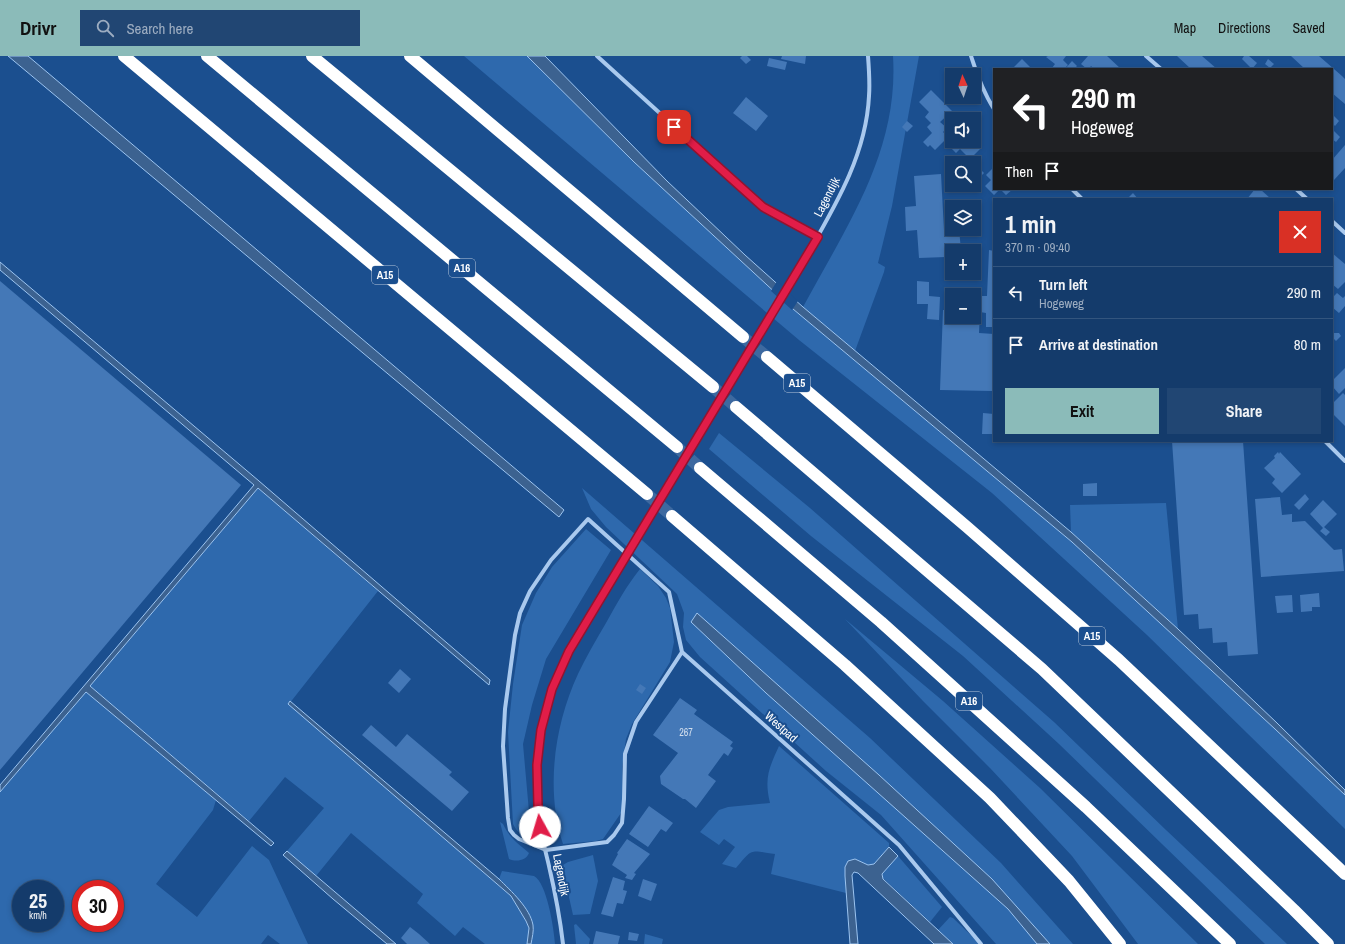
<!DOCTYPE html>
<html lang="en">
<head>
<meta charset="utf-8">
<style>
	body { margin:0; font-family:"Archivo Narrow",sans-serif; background:#214673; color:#f1f3f6; height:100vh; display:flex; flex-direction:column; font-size:15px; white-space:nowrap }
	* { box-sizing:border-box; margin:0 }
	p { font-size:13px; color:#9dadc1 }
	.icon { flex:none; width:22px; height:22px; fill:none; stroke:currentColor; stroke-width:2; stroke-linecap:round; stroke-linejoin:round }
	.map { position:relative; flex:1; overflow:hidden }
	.drawer { position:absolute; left:993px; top:142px; width:340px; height:244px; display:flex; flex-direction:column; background:#143b6b; border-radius:0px; box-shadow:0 2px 6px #0003,0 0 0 1px #33557e }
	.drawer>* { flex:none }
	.guide { position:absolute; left:993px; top:12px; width:340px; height:122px; border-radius:0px; box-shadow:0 2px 6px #0003,0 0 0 1px #33557e; background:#202124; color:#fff; overflow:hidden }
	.needle { width:26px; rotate:357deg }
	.tools { position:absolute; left:945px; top:12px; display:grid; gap:8px }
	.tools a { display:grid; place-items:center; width:36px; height:36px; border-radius:0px; background:#143b6b; box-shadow:0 2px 6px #0003,0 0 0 1px #33557e; font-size:20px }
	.speed { position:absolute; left:12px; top:824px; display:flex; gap:8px; font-size:20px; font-weight:700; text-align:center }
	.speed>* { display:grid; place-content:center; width:52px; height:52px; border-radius:50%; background:#143b6b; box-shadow:0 2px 6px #0003,0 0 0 1px #33557e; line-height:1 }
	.speed small { font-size:10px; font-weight:400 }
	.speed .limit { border:6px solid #d22; background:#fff; color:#111 }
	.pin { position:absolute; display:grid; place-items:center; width:34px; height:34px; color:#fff; margin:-17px; border-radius:8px; box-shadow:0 2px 6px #0006 }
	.me { position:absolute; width:44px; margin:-22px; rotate:354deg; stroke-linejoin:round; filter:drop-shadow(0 0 3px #0008) }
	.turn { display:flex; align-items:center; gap:14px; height:84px; padding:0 12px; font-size:18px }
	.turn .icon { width:52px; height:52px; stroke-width:2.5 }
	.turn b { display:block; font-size:28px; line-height:34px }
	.then { display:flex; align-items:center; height:38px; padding:0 12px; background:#0003; gap:8px; font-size:15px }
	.round { display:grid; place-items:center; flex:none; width:42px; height:42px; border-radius:0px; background:#214673 }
	.overview { display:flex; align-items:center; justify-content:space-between; height:68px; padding:0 12px }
	h1 { font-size:24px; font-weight:800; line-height:30px }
	.cta { display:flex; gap:8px; margin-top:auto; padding:8px 12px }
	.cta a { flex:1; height:46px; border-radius:0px; background:#8bbbb9; color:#111; font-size:16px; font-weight:800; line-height:46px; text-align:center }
	.cta a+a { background:#214673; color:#f1f3f6 }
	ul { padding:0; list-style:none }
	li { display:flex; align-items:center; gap:12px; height:52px; padding:0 12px; border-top:1px solid #33557e }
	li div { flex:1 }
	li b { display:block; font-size:15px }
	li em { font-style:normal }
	header { display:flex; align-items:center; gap:24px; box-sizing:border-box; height:56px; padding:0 20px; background:#8bbbb9; color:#111 }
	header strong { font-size:19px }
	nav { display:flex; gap:22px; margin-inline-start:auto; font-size:14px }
	.search { width:280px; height:36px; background:#214673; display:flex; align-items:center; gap:10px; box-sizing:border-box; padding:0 14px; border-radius:0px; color:#9dadc1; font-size:15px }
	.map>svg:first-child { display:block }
	.green { fill:#2e69ad; fill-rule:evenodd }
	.water { fill:#3c6290; stroke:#9cc4f0 }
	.pier { fill:#1b4f8f }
	.building { fill:#4478b7 }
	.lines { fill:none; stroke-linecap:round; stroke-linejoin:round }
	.highway-tunnel { stroke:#3d69a0; stroke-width:12; stroke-dasharray:12 6; stroke-linecap:butt }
	.street { stroke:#a9c9ee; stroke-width:4 }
	.highway { stroke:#fff; stroke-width:12 }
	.street-bridge { stroke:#a9c9ee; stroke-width:4 }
	.route-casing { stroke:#92132f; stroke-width:10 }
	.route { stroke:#e11d48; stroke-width:7 }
	.labels { text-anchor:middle; stroke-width:4; stroke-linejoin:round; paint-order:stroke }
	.number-label { font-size:10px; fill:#d0dded }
	.shield { fill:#1b4f8f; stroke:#bbcadd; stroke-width:1 }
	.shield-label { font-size:11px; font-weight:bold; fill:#fff }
	.street-label { font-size:12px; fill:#fff; stroke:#1b4f8f }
</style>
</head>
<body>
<header>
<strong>Drivr</strong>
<div class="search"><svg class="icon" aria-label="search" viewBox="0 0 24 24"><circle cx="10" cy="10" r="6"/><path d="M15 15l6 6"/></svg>Search here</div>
<nav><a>Map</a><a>Directions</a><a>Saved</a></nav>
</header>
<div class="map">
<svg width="1345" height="888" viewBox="0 0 1345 888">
	<rect width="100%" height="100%" fill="#1b4f8f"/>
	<g class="green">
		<path d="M464,0h63l107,106 159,147 279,233 203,187 70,66v34l-198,-194 -155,-142 -193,-153z"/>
		<path d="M893,0h26l-27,150 -14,57 7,4 -1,5 -29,79 -52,-44c43,-80 96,-155 90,-251z"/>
		<path d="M719,377l91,75 244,214 112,108 121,114h-22l-206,-200 -96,-88 -152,-120 -102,-87z"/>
		<path d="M258,432l120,103 -89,113 222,192 15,25 3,7 -2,16h-42l-22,-17 -8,9 -38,-33 6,-9 -72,-61 -35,43 -29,-25 37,-43 -39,-31 -36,44 -159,-135z"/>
		<path d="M582,432l288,250 131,125 72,81h-77l-115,-129 -55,-44 -126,-114 -14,-17 -3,-13 1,-14 -7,-19 -71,-67 -15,-18z"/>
		<path d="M1166,447l12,126 -107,-97 -1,-27z"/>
		<path d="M586,473l25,21 -65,109 -14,46 -9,39 7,79 -1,6 -3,4c-8,1 -9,-2 -13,-9l-5,-92 5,-48 9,-59 14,-32 16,-26z"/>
		<path d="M640,513l18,17 8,12 4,10 4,34 -4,20 -38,62 -6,15 -4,28 1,34 -2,12 -18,26 -7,2 -33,3c-3,-9 -6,-19 -7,-29 -7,-47 2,-98 22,-141 8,-17 18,-34 28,-51 10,-18 21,-38 34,-54z"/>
		<path d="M845,563l98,82 97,87 158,156h-60l-66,-88 -82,-88 -67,-67z"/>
		<path d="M86,636l130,108 -3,10 -57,74 41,33 55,-71 17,14 39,84h-28l-12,-9 -7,9h-261v-152zM21,833h34v34h-34zM81,833h34v34h-34z"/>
		<path d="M779,690l110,97v4l-15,17 -6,1 -13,-6 -7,2 -3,6 1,26 -75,-19 4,-20c-26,-4 -22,-6 -39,14l-14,-4 13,-17 -11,-8 -5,6 -19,-13 19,-22 9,-3 42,-4c-6,-25 -1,-35 9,-57z"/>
		<path d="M500,766l3,2c8,16 14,18 26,29 -3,8 -13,9 -20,6z"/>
		<path d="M593,799l5,26 -8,33 -17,1 -9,-40 -1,-10 5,-3z"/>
		<path d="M898,800l44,51 -12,15 -47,-44 -1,-4z"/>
		<path d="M502,815l32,5c13,7 20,53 21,68h-24l2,-14 -18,-35 -16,-16z"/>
		<path d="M950,861l3,1 27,26h-27l-15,-14z"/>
		<path d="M576,868l14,15 -1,5h-13l-2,-19z"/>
		<path d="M645,878l18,5 -1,5h-18z"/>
	</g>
	<g class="water">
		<path d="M8,0h20l536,454 -5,7z"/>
		<path d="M527,0h18l122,125 78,74 58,52 268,225 107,97 99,94 68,67v5l-70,-66 -203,-187 -279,-233 -159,-147z"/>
		<path d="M0,206l259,219 231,199 -1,5 -231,-197 -168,198 184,157 -3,3 -185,-154 -86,100v-7l254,-300 -254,-215z"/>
		<path d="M697,557l182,162 113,104 58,65h-13l-29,-35 -242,-216 -75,-71z"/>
		<path d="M290,645l209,178c12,12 31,29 34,46 1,6 -1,13 -2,19h-4l2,-16 -3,-7 -15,-25 -223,-192z"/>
		<path d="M889,791l9,9 -16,18 1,5 70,65h-19l-76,-71 -4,-1 -2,3 6,69h-8l-5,-68v-9l3,-6 7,-2 13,6 6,-1z"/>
		<path d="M287,795l109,93h-9l-54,-45 -50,-44z"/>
	</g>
	<path class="pier" d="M777,225l21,20 -6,9 -21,-19z"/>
	<g class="building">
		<path d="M742,0h5l4,4 -5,4 -6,-6z"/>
		<path d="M782,0h24l-1,8 -24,-5z"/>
		<path d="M1048,0h18l-3,4 5,5 -4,4h-11l-1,-1 3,-4 -9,-7z"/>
		<path d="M1088,0h19l14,13h-27l-3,-3 -2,3h-2l-6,-5z"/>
		<path d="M1177,0h25l15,13h-26z"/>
		<path d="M1244,0h5l8,7 -5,6 -10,-10z"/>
		<path d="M1291,0h28l23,20 3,3v25l-13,-11v-24h-27z"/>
		<path d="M769,2l18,4 -2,8 -18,-4z"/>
		<path d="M1022,3l10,10h-20z"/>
		<path d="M1268,3l6,5 -4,4 -5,-4z"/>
		<path d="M1072,5l5,5 -3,3h-9z"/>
		<path d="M931,34l21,21 -12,11 7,6 -4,4 5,5 -13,13 -5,-5 -2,2 -5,-5 9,-9 -5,-6 4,-4 -6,-6 4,-5 -10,-10z"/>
		<path d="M746,41l22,19 -12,15 -23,-18z"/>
		<path d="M1332,58l7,7 -4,5 -3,-3z"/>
		<path d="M907,65l6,5 -6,6 -5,-5z"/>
		<path d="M1333,74l7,7 -4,5 -4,-3z"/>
		<path d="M952,81v4h22v-2l8,8 -12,12 -10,-10 -4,4 -10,-10z"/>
		<path d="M1345,89v23l-11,12 -2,-2v-18z"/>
		<path d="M994,111v22h19l-7,6 -6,-6 -6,6 -9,-9 6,-6 -5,-5z"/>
		<path d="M979,112l5,5 -10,10v-10z"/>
		<path d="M941,118l3,56 15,-1 2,21h-15v7l-27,1 -2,-28 -11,1 -1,-24 11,-1 -2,-30z"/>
		<path d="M1255,133h5l11,10h-24z"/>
		<path d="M1133,137l5,6h-11z"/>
		<path d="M989,194l5,1v76h-8v-14l-6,-1 -1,21 15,1v55l-2,2 -52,-1 3,-80h9v7h22v-22h-22v-3l29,1 -1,3h7z"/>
		<path d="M1332,197l13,11v18l-7,7 -6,-5z"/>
		<path d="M0,225l241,204 -241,285z"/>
		<path d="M917,225l12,1v14l11,1 -1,23 -12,-1 1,-15h-11z"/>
		<path d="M1337,237l6,5 2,-2v10l-6,7 -6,-5 -1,2v-12z"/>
		<path d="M1333,277h6l2,3 -5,5 -4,-4z"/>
		<path d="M1345,312v20l-6,6 -7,-8v-5z"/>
		<path d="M1343,337l2,2v31l-13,-13v-9z"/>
		<path d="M983,357l11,1v13h-1l-1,7h-10z"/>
		<path d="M1172,385h71l15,213 -30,2 -1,-14 -14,1 -1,-15 -13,1 -1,-15 -14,1z"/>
		<path d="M1278,396l1,2 1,-2 21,22 -19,19 -10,-10 3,-4 -11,-11 11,-10 -1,-2z"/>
		<path d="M1097,427v13h-14v-12z"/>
		<path d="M1305,438l4,5 -10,11 -5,-5z"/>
		<path d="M1280,441l2,18 10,-1v8l13,-1 29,29 8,-1 2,22 -83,6 -6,-78z"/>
		<path d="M1323,444l14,14 -13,13 6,5 -4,4 -6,-5 3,-3 -13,-14z"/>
		<path d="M1319,537l1,14h-8v4l-11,1 -1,-17z"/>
		<path d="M1292,539l1,17 -16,1 -2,-17z"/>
		<path d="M400,613l11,10 -12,14 -11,-10z"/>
		<path d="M640,628l6,4 -4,6 -6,-4z"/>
		<path d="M680,642l17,12 -3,4 39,28 -3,4 3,2 -5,8 -4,-3 -16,22 8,6 -20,27 -11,-9h-2l-22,-15 -1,-8 18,-23 -25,-18z"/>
		<path d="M371,669l25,22 11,-13 45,38 -3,3 20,17 -17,19 -90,-76z"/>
		<path d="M649,750l24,17 -7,9 -5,-3 -13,18 -19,-13z"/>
		<path d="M627,783l23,15 -16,19 2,1 -4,6 -7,-2 2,-3 -15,-10 6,-11 -1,-1z"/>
		<path d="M613,821l12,4 -2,9 4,1 -4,13 -6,-1 -4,14 -12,-3z"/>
		<path d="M643,823l14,5 -6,17 -13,-5z"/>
		<path d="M410,871l9,7 11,10h-23l-6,-6z"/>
		<path d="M596,875l24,5 -2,8h-25z"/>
		<path d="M629,876l10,2 -2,7 -9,-1z"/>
	</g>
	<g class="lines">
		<g class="highway-tunnel">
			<path d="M743,281l24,20"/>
			<path d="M713,331l23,20"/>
			<path d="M677,391l23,21"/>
			<path d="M647,438l25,22"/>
		</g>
		<g class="street">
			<path d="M597,0l166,151 55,30"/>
			<path d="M971,0c6,19 12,36 23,53"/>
			<path d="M1146,0l15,13"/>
			<path d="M1072,133l10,10"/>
			<path d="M1296,133l11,10"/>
			<path d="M1332,165l13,12"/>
			<path d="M802,208c30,-53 64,-106 67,-168 1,-13 0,-27 -1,-40"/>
			<path d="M1325,385l20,20"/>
			<path d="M682,596l-46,70 -11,32 -1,45 -2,24 -8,12 -7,7 -61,8 -27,-11 -5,-4 -4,-5 -2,-12 -5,-72 2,-37 10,-74 5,-22 10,-22 21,-31 37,-41 81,73 13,60 217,193 82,99"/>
			<path d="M563,888c-3,-26 -8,-52 -14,-78 -3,-13 -7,-27 -9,-41 -8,-60 1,-120 29,-174 10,-21 24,-41 37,-62"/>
		</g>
		<g class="highway">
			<path d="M124,0l523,438"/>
			<path d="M207,0l470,391"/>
			<path d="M312,0l401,331"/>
			<path d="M410,0l333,281"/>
			<path d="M767,301l200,170 152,133 226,214"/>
			<path d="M736,351l306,262 252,241 34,34"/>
			<path d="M700,412l181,154 205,185 144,137"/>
			<path d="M672,460l173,149 145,133 79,83 51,63"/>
		</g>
		<path class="street-bridge" d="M606,533l196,-325"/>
	</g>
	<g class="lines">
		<defs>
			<path id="route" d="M540,771l-2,-21 -1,-41 4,-35 11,-41 17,-38 249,-414 -55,-30 -89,-80"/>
		</defs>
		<use href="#route" class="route-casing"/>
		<use href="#route" class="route"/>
	</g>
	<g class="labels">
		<g class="number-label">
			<text x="686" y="680">267</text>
		</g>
		<g class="shield">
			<rect x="449" y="203" width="26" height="18" rx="3"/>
			<rect x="372" y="210" width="26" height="18" rx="3"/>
			<rect x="784" y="318" width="26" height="18" rx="3"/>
			<rect x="1079" y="571" width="26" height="18" rx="3"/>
			<rect x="956" y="636" width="26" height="18" rx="3"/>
		</g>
		<g class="shield-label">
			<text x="462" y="216">A16</text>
			<text x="385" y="223">A15</text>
			<text x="797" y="331">A15</text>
			<text x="1092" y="584">A15</text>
			<text x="969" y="649">A16</text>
		</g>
		<g class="street-label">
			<text transform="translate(827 141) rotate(-63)" y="4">Lagendijk</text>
			<text transform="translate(781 671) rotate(42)" y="4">Westpad</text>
			<text transform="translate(561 819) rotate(79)" y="4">Lagendijk</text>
		</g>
	</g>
</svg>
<div class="tools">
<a><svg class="needle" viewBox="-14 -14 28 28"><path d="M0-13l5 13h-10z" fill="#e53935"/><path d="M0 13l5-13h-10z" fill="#9dadc1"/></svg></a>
<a><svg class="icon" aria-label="sound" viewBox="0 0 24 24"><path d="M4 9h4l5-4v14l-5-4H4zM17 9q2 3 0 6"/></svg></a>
<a><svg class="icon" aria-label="search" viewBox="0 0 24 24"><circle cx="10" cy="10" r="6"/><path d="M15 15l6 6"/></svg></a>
<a><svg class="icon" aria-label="layers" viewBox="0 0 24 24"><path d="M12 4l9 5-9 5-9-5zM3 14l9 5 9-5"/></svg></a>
<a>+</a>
<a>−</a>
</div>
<div class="speed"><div>25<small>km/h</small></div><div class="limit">30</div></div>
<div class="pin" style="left:674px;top:71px;background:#d93025"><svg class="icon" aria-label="arrive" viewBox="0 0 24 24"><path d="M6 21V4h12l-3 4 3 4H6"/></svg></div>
<svg class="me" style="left:540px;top:771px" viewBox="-20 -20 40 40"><circle r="19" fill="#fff"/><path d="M0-13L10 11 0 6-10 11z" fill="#e11d48"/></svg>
<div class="guide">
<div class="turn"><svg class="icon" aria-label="left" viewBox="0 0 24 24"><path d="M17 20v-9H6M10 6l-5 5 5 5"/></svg><div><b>290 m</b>Hogeweg</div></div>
<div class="then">Then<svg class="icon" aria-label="arrive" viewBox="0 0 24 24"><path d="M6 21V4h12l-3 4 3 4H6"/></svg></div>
</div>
<section class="drawer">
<div class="overview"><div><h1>1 min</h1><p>370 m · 09:40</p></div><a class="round" style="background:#d93025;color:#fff"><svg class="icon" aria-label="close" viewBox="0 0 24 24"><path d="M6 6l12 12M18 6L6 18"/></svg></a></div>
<ul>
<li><svg class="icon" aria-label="left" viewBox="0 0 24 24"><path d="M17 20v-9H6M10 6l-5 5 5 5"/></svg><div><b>Turn left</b><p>Hogeweg</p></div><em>290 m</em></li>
<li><svg class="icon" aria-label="arrive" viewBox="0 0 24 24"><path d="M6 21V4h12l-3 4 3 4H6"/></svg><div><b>Arrive at destination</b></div><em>80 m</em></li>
</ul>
<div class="cta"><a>Exit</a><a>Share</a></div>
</section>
</div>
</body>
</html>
